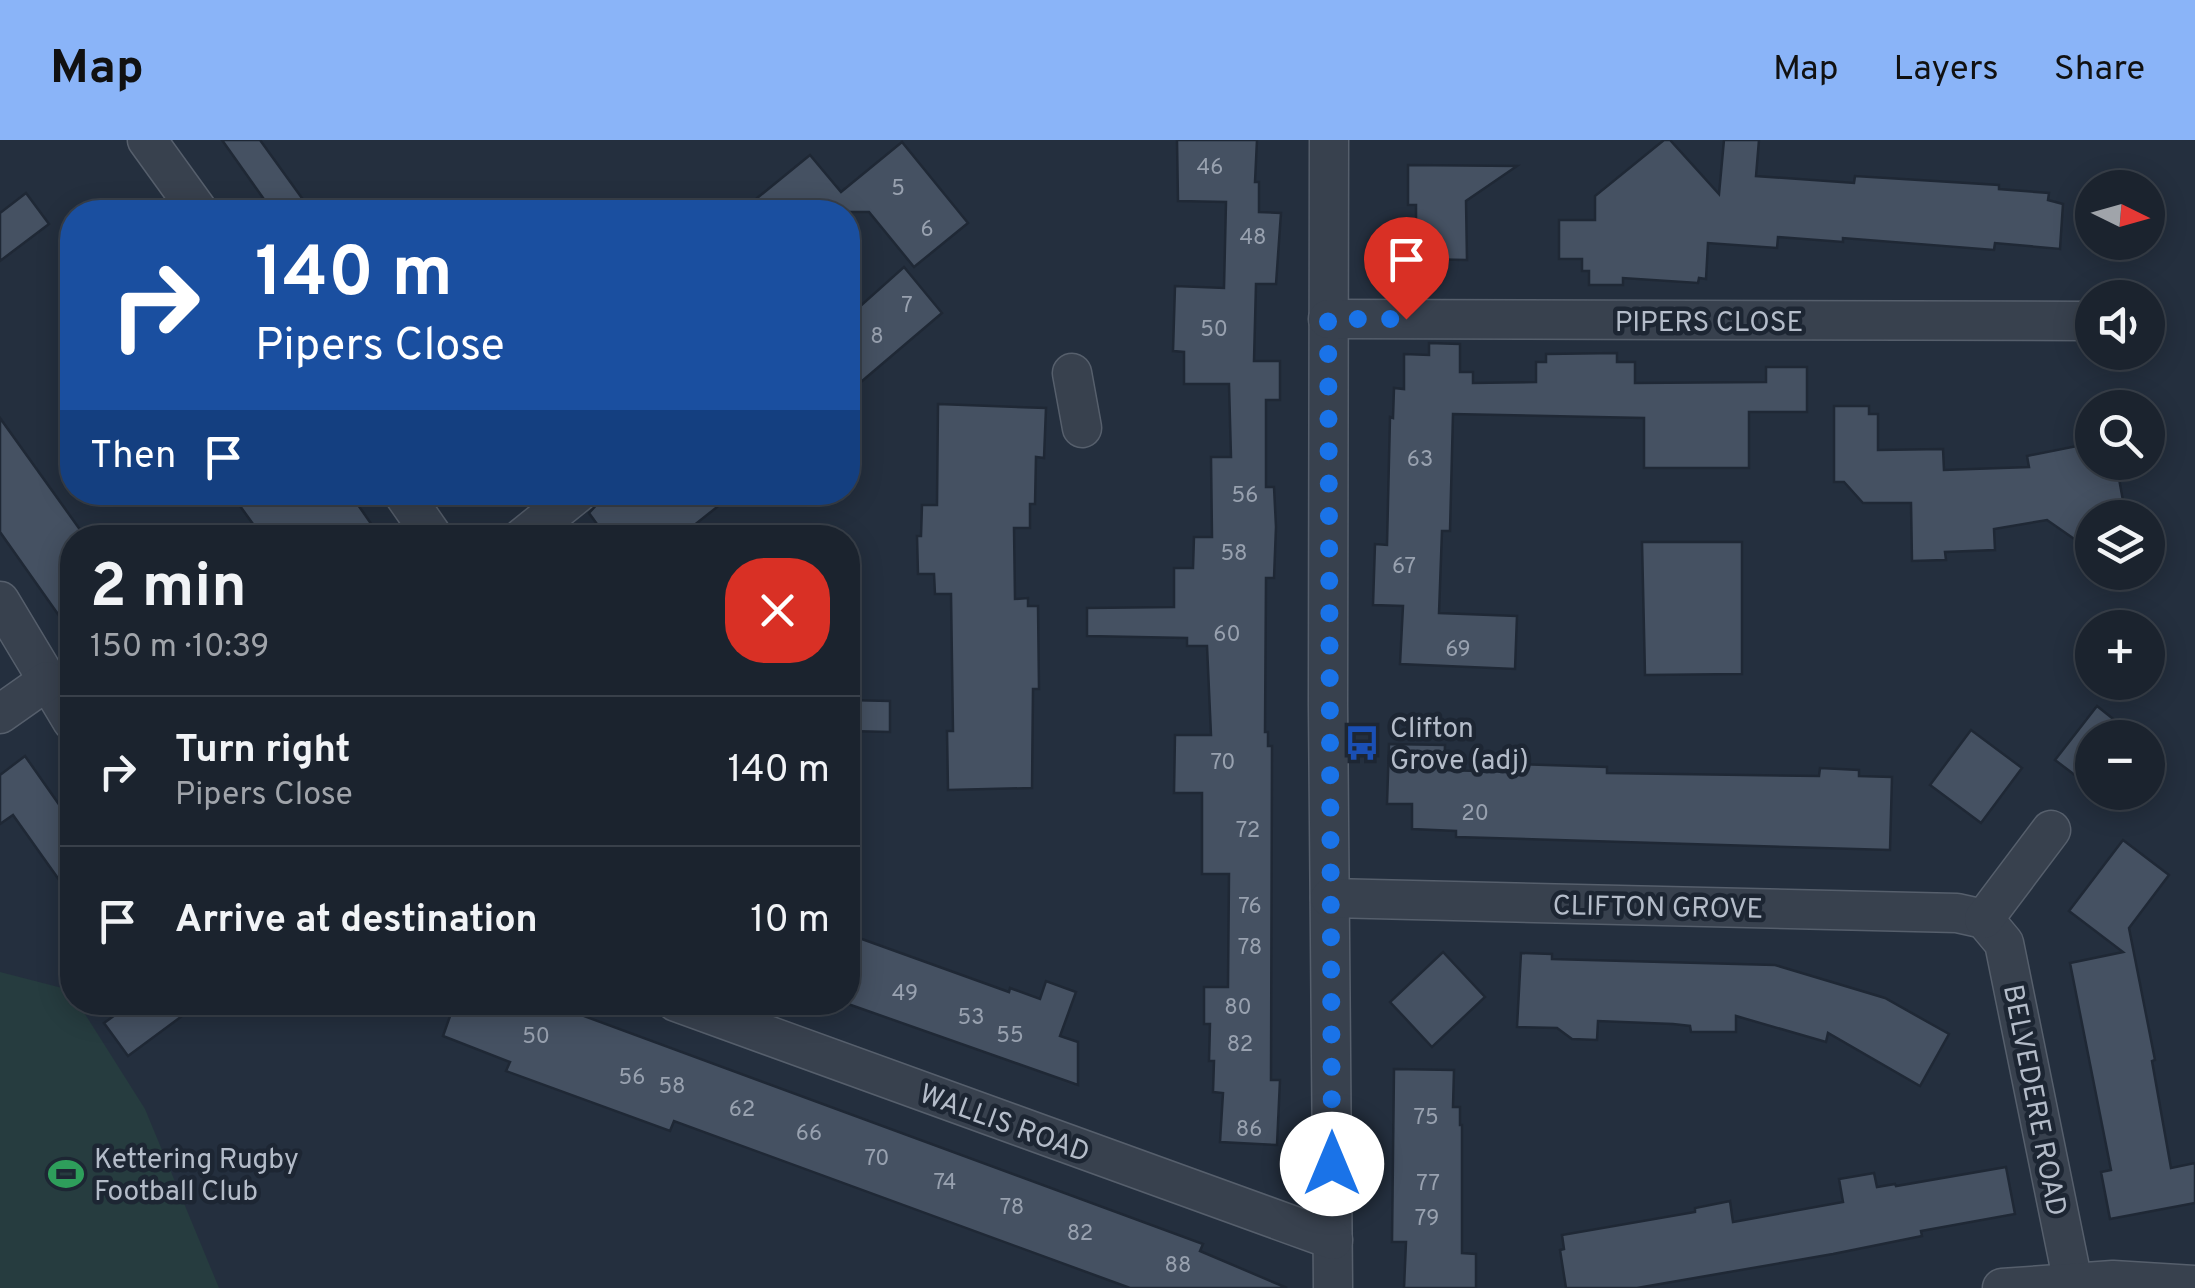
<!DOCTYPE html>
<html lang="en">
<head>
<meta charset="utf-8">
<style>
	body { margin:0; font-family:Overpass,sans-serif; background:#282f3a; color:#f1f3f6; height:100vh; display:flex; flex-direction:column; font-size:38px; white-space:nowrap }
	* { box-sizing:border-box; margin:0 }
	p { font-size:32px; color:#a0a4aa }
	.icon { flex:none; width:55px; height:55px; fill:none; stroke:currentColor; stroke-width:2; stroke-linecap:round; stroke-linejoin:round }
	.map { position:relative; flex:1; overflow:hidden }
	.drawer { position:absolute; left:60px; top:385px; width:800px; height:490px; display:flex; flex-direction:column; background:#1b232e; border-radius:40px; box-shadow:0 5px 25px #0003,0 0 0 2px #39404a }
	.drawer>* { flex:none }
	.hud { position:absolute; left:60px; top:60px; width:800px; height:305px; border-radius:40px; box-shadow:0 5px 25px #0003,0 0 0 2px #39404a; background:#1a4fa0; color:#fff; overflow:hidden }
	.needle { width:65px; rotate:95deg }
	.controls { position:absolute; left:2075px; top:30px; display:grid; gap:20px }
	.controls a { display:grid; place-items:center; width:90px; height:90px; border-radius:50%; background:#1b232e; box-shadow:0 5px 25px #0003,0 0 0 2px #39404a; font-size:50px }
	.pin { position:absolute; display:grid; place-items:center; width:85px; height:85px; color:#fff; margin:-102px -42px; border-radius:50% 50% 50% 0; rotate:-45deg; box-shadow:0 0 10px #0007 }
	.pin .icon { rotate:45deg }
	.me { position:absolute; width:110px; margin:-55px; rotate:0deg; stroke-linejoin:round; filter:drop-shadow(0 0 8px #0008) }
	.turn { display:flex; align-items:center; gap:35px; height:210px; padding:0 30px; font-size:45px }
	.turn .icon { width:130px; height:130px; stroke-width:2.5 }
	.turn b { display:block; font-size:70px; line-height:85px }
	.then { display:flex; align-items:center; height:95px; padding:0 30px; background:#0003; gap:20px; font-size:38px }
	.round { display:grid; place-items:center; flex:none; width:105px; height:105px; border-radius:40px; background:#282f3a }
	.overview { display:flex; align-items:center; justify-content:space-between; height:170px; padding:0 30px }
	h1 { font-size:60px; font-weight:700; line-height:75px }
	ul { padding:0; list-style:none }
	li { display:flex; align-items:center; gap:30px; height:150px; padding:0 30px; border-top:2px solid #39404a }
	li div { flex:1 }
	li b { display:block; font-size:38px }
	li em { font-style:normal }
	header { display:flex; align-items:center; gap:60px; box-sizing:border-box; height:140px; padding:0 50px; background:#8ab4f8; color:#111 }
	header strong { font-size:48px }
	nav { display:flex; gap:55px; margin-inline-start:auto; font-size:35px }
	.map>svg:first-child { display:block }
	.green { fill:#263c3f }
	.building { fill:#455162; stroke:#1f2835; stroke-width:2.5 }
	.lines { fill:none; stroke-linecap:round; stroke-linejoin:round }
	.minor-casing { stroke:#565f6c; stroke-width:41 }
	.minor { stroke:#38414e; stroke-width:38 }
	.route { stroke:#1a73e8; stroke-width:18; stroke-dasharray:0 32.4 }
	.labels { text-anchor:middle; stroke-width:9; stroke-linejoin:round; paint-order:stroke }
	.number-label { font-size:22px; fill:#98a1af }
	.street-label { font-size:28px; fill:#b4bcc9; stroke:#1d2633 }
	.poi-label { font-size:28px; fill:#b4bcc9; stroke:#1d2633; text-anchor:start }
</style>
</head>
<body>
<header>
<strong>Map</strong>
<nav><a>Map</a><a>Layers</a><a>Share</a></nav>
</header>
<div class="map">
<svg width="2195" height="1148" viewBox="0 0 2195 1148">
	<rect width="100%" height="100%" fill="#242f3e"/>
	<path class="green" d="M0,832l70,18 2,12 6,1 67,106 74,179h-219z"/>
	<g class="building">
		<path d="M222,0h38l52,72h-39z"/>
		<path d="M1177,0h80l-2,42h4v30l22,1 -5,71h-20l-2,77h26v39h-14v87h8l2,40 -2,51h-8l-1,154h3v14h4l-1,334h9l-3,65 -57,-3 3,-49 -10,-1 1,-31h-5l1,-37h-6v-37h24l1,-113h-27v-81h-28l1,-58h36l-4,-89h-20v-8l-100,-2v-28l87,-1v-39h19l1,-31h18l-1,-80h20l-2,-73h-45v-32l-11,-1 2,-65 49,2 2,-86 -48,-1z"/>
		<path d="M1664,0h6l49,54 5,-54h35l-3,36 98,7 1,-7 144,9v4l50,4 -1,7 15,4 -3,45 -65,-6 -1,7 -151,-12v4l-65,-5 -1,11 -69,-5 -2,36 -7,-1 -1,5 -75,-5v7h-34v-14h-7v-12h-23v-39h36v-24z"/>
		<path d="M902,2l66,81 -54,44 -45,-55h-129l70,-57 31,37z"/>
		<path d="M1408,25l109,1 -51,35 1,59 -51,-1v-54h-8z"/>
		<path d="M26,53l23,31 -49,37v-48z"/>
		<path d="M904,127l38,46 -94,80v-76z"/>
		<path d="M1429,203l31,1v28h13v11l63,-1v-20h10v-8l71,-1v9h18v21l131,-1v-15h41v45h-58v56h-105v-50l-191,-4 -3,117h-8l-3,82 78,3 -2,53 -115,-5 3,-58 -30,-1 2,-61 12,1 3,-128 3,1 1,-30 10,1v-35l25,1z"/>
		<path d="M938,264l108,4 -2,50 -8,-1 -1,47h-5v24h-16l1,71 13,-1v8h10l1,83h-6l-1,99 -84,2 -1,-59h6l-2,-137h-16l-1,-20h-16l-1,-38h4l1,-31h15z"/>
		<path d="M1834,266h35v8h9v36l65,-1 1,21 85,-3 -2,-11 65,-13v19h24l8,44 -26,5 -18,32 -33,-23 -53,9 1,21 -50,2 1,8 -34,1 -1,-58h-48l-19,-21h-10z"/>
		<path d="M0,278l86,120h-14v96l-72,-102z"/>
		<path d="M230,352h119l32,46h-118z"/>
		<path d="M601,352h135l-58,46h-71l-18,-25 11,-12z"/>
		<path d="M1642,402h100v132l-97,1z"/>
		<path d="M848,560l42,1v31l-42,-1z"/>
		<path d="M2097,566l40,32h-45v50l-37,-28z"/>
		<path d="M1971,590l51,38 -41,55 -51,-38z"/>
		<path d="M1389,604l56,1 -1,25 70,2v-8l93,3v6l212,3 1,-8 39,2v6l33,1 -2,73 -434,-13v-6l-44,-2v-25h-25z"/>
		<path d="M25,616l47,67v75l-59,-83 -13,9v-49z"/>
		<path d="M2098,652h37l-14,18z"/>
		<path d="M2123,700l46,35 -40,53 26,132 -3,1 19,107 24,-5v40l-85,16 -9,-47 10,-2 -41,-207 53,-11 -54,-41z"/>
		<path d="M848,794l161,58 1,-4 30,11 6,-18 30,11 -16,44 18,6v43l-230,-81z"/>
		<path d="M1443,812l42,45 -53,50 -42,-45z"/>
		<path d="M1521,813l31,1v5l223,6 110,33 64,36 -29,52 -92,-53 -2,9 -90,-26v16h-45l-1,-6 -17,-2 -75,-3 -1,19 -25,-1 -15,-11 -40,-1z"/>
		<path d="M133,862h68l-73,54 -24,-33z"/>
		<path d="M455,862h91l657,242 -3,7 87,37h-157l-456,-167 -4,10 -164,-60 4,-9 -67,-26z"/>
		<path d="M1394,929l60,1 -1,37h7v18h2v128l14,1v34h-72l2,-46h-14z"/>
		<path d="M2006,1027l9,47 -94,17 1,5 -89,18 -196,34h-71l-6,-38 4,-1 -2,-14 133,-23v-4l35,-7 3,21 110,-20 -4,-23 35,-6 3,14 18,-3 1,2z"/>
	</g>
	<g class="lines">
		<defs>
			<g id="minor">
				<path d="M147,0l52,72"/>
				<path d="M1329,0l-1,565 5,583"/>
				<path d="M1328,179l762,2"/>
				<path d="M1072,233l10,55"/>
				<path d="M402,352l32,46"/>
				<path d="M522,398l57,-46"/>
				<path d="M0,461l72,120"/>
				<path d="M0,574l47,-33"/>
				<path d="M1330,758l627,15 27,6"/>
				<path d="M1984,779l20,24 70,345"/>
				<path d="M1984,779l67,-89"/>
				<path d="M676,862l657,238"/>
				<path d="M2002,1148l111,-8 82,5"/>
			</g>
		</defs>
		<use href="#minor" class="minor-casing"/>
		<use href="#minor" class="minor"/>
	</g>
	<g class="lines">
		<path class="route" d="M1332,1024l-4,-845h78"/>
	</g>
	<defs>
		<symbol id="bus-bare" viewBox="-9 -9 18 18"><path d="M-5-6H5V4H4V6H2V4H-2V6H-4V4H-5ZM-3.5-4V0h7V-4ZM-3.5 1.2v1.5H-2V1.2ZM2 1.2v1.5H3.5V1.2Z" fill="#1a4fb4" stroke="#1d2633" stroke-width="2.5" paint-order="stroke"/></symbol>
		<symbol id="stadium-bare" viewBox="-9 -9 18 18"><path d="M0-5a6.5 5 0 1 0 0 10a6.5 5 0 1 0 0-10ZM-3.5-1.8h7v3.6h-7Z" fill="#2e9e5b" stroke="#1d2633" stroke-width="2.5" paint-order="stroke"/></symbol>
	</defs>
	<g fill-rule="evenodd">
		<use href="#bus-bare" x="1337" y="578" width="50" height="50"/>
		<use href="#stadium-bare" x="41" y="1009" width="50" height="50"/>
	</g>
	<g class="labels">
		<g class="number-label">
			<text x="1210" y="34">46</text>
			<text x="898" y="55">5</text>
			<text x="927" y="96">6</text>
			<text x="1253" y="104">48</text>
			<text x="907" y="172">7</text>
			<text x="1214" y="196">50</text>
			<text x="877" y="203">8</text>
			<text x="1420" y="326">63</text>
			<text x="1245" y="362">56</text>
			<text x="1234" y="420">58</text>
			<text x="1404" y="433">67</text>
			<text x="1227" y="501">60</text>
			<text x="1458" y="516">69</text>
			<text x="1223" y="629">70</text>
			<text x="1475" y="680">20</text>
			<text x="1248" y="697">72</text>
			<text x="1250" y="773">76</text>
			<text x="1250" y="814">78</text>
			<text x="905" y="860">49</text>
			<text x="1238" y="874">80</text>
			<text x="971" y="884">53</text>
			<text x="1010" y="902">55</text>
			<text x="536" y="903">50</text>
			<text x="1240" y="911">82</text>
			<text x="632" y="944">56</text>
			<text x="672" y="953">58</text>
			<text x="742" y="976">62</text>
			<text x="1426" y="984">75</text>
			<text x="1249" y="996">86</text>
			<text x="809" y="1000">66</text>
			<text x="877" y="1025">70</text>
			<text x="945" y="1049">74</text>
			<text x="1428" y="1050">77</text>
			<text x="1012" y="1074">78</text>
			<text x="1427" y="1085">79</text>
			<text x="1080" y="1100">82</text>
			<text x="1178" y="1132">88</text>
		</g>
		<g class="street-label">
			<text x="1709" y="191">PIPERS CLOSE</text>
			<text transform="translate(1658 766) rotate(1)" y="10">CLIFTON GROVE</text>
			<text transform="translate(2036 960) rotate(79)" y="10">BELVEDERE ROAD</text>
			<text transform="translate(1005 982) rotate(20)" y="10">WALLIS ROAD</text>
		</g>
		<g class="poi-label">
			<text x="1390" y="597">Clifton<tspan x="1390" dy="32">Grove (adj)</tspan></text>
			<text x="94" y="1028">Kettering Rugby<tspan x="94" dy="32">Football Club</tspan></text>
		</g>
	</g>
</svg>
<div class="controls">
<a><svg class="needle" viewBox="-14 -14 28 28"><path d="M0-13l5 13h-10z" fill="#e53935"/><path d="M0 13l5-13h-10z" fill="#a0a4aa"/></svg></a>
<a><svg class="icon" aria-label="sound" viewBox="0 0 24 24"><path d="M4 9h4l5-4v14l-5-4H4zM17 9q2 3 0 6"/></svg></a>
<a><svg class="icon" aria-label="search" viewBox="0 0 24 24"><circle cx="10" cy="10" r="6"/><path d="M15 15l6 6"/></svg></a>
<a><svg class="icon" aria-label="layers" viewBox="0 0 24 24"><path d="M12 4l9 5-9 5-9-5zM3 14l9 5 9-5"/></svg></a>
<a>+</a>
<a>−</a>
</div>
<div class="pin" style="left:1406px;top:179px;background:#d93025"><svg class="icon" aria-label="arrive" viewBox="0 0 24 24"><path d="M6 21V4h12l-3 4 3 4H6"/></svg></div>
<svg class="me" style="left:1332px;top:1024px" viewBox="-20 -20 40 40"><circle r="19" fill="#fff"/><path d="M0-13L10 11 0 6-10 11z" fill="#1a73e8"/></svg>
<div class="hud">
<div class="turn"><svg class="icon" aria-label="right" viewBox="0 0 24 24"><path d="M7 20v-9h11M14 6l5 5-5 5"/></svg><div><b>140 m</b>Pipers Close</div></div>
<div class="then">Then<svg class="icon" aria-label="arrive" viewBox="0 0 24 24"><path d="M6 21V4h12l-3 4 3 4H6"/></svg></div>
</div>
<section class="drawer">
<div class="overview"><div><h1>2 min</h1><p>150 m · 10:39</p></div><a class="round" style="background:#d93025;color:#fff"><svg class="icon" aria-label="close" viewBox="0 0 24 24"><path d="M6 6l12 12M18 6L6 18"/></svg></a></div>
<ul>
<li><svg class="icon" aria-label="right" viewBox="0 0 24 24"><path d="M7 20v-9h11M14 6l5 5-5 5"/></svg><div><b>Turn right</b><p>Pipers Close</p></div><em>140 m</em></li>
<li><svg class="icon" aria-label="arrive" viewBox="0 0 24 24"><path d="M6 21V4h12l-3 4 3 4H6"/></svg><div><b>Arrive at destination</b></div><em>10 m</em></li>
</ul>
</section>
</div>
</body>
</html>
